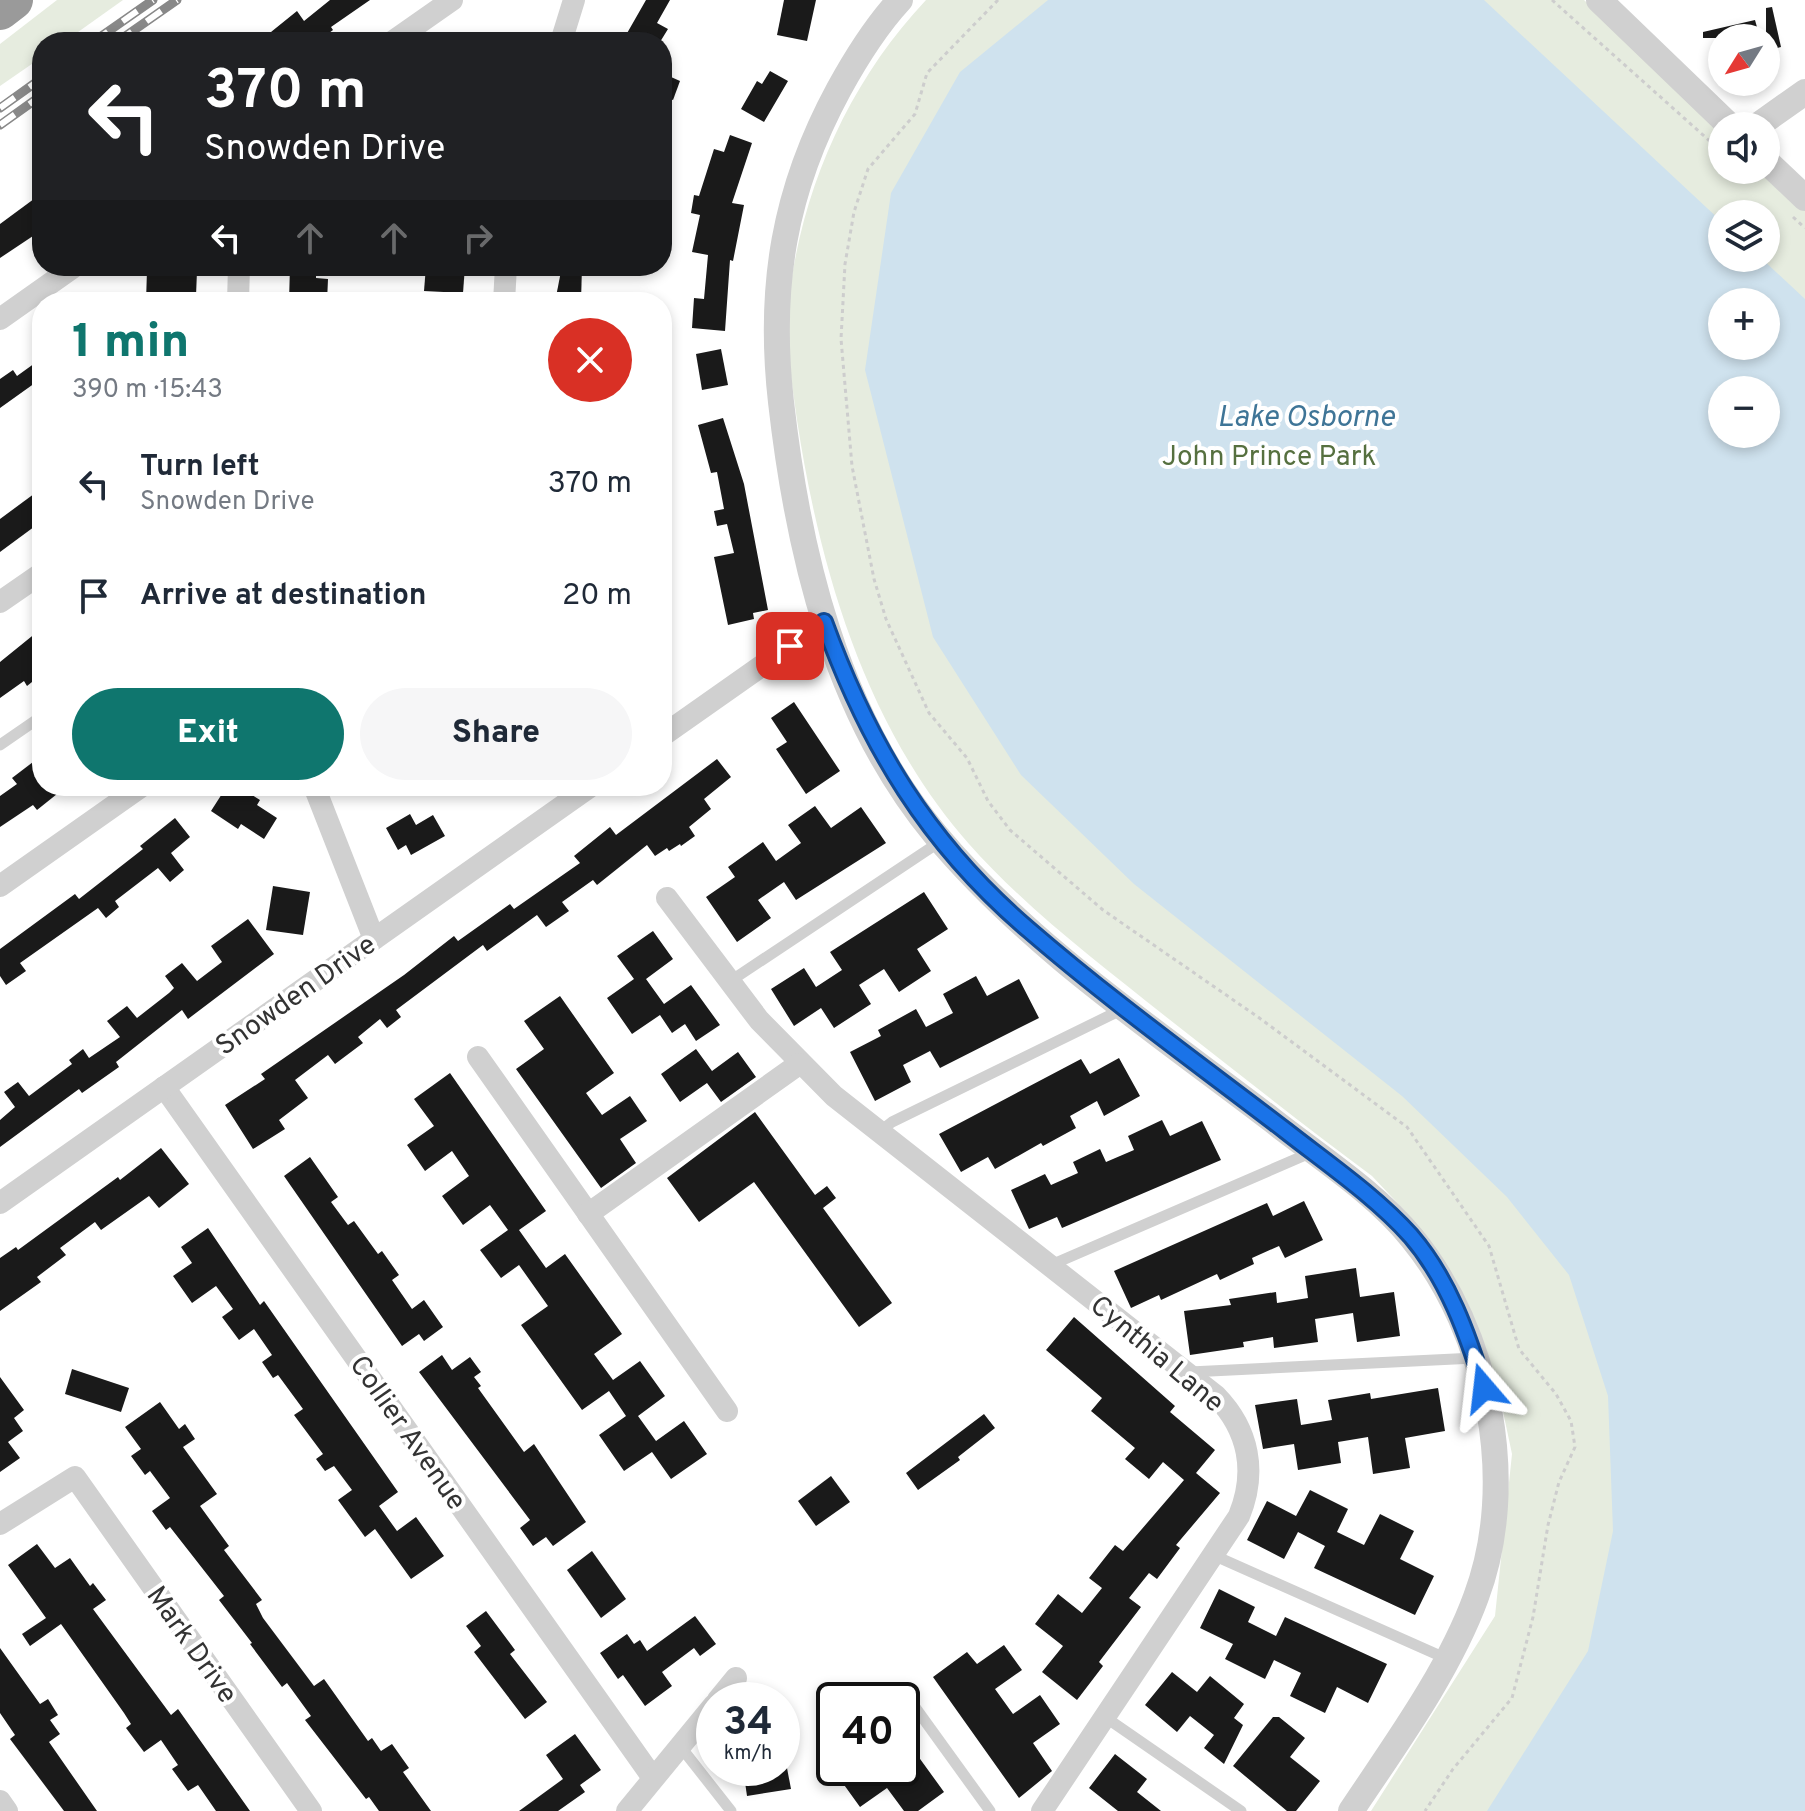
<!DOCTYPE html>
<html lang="en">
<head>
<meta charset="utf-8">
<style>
	body { margin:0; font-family:Overpass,sans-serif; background:#f6f6f7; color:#1f2937; height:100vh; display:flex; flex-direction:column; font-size:30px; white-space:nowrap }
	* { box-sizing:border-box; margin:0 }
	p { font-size:26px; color:#747a83 }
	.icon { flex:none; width:44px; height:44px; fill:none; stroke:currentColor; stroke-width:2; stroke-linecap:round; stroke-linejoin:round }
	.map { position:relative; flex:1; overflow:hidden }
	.details { position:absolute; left:32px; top:292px; width:640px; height:504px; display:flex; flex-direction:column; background:#fff; border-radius:32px; box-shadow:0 4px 12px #0003 }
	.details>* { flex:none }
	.top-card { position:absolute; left:32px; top:32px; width:640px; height:244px; border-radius:32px; box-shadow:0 4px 12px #0003; background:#202124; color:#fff; overflow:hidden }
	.needle { width:52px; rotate:233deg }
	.controls { position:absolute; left:1708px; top:24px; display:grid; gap:16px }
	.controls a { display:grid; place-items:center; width:72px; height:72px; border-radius:50%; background:#fff; box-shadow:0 4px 12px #0003; font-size:40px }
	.speed { position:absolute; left:696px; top:1682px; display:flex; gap:16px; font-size:40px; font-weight:700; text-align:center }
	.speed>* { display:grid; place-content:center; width:104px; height:104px; border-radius:50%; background:#fff; box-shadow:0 4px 12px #0003; line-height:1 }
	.speed small { font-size:20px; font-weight:400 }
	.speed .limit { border:4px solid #111; border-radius:12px; background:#fff; color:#111 }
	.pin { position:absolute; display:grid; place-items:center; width:68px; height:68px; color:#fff; margin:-34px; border-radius:16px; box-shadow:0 4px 12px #0006 }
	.me { position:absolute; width:88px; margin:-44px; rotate:343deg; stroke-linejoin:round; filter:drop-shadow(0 0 6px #0008) }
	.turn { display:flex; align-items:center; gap:28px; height:168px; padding:0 40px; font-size:36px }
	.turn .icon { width:104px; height:104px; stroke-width:2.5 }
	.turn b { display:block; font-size:56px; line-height:68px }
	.lanes { display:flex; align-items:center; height:76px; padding:0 40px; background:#0003; justify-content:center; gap:40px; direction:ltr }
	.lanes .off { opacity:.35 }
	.round { display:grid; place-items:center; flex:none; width:84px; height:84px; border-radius:42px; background:#f6f6f7 }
	.overview { display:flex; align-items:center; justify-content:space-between; height:136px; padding:0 40px }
	h1 { font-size:48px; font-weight:800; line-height:60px; color:#0f766e }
	.primary-button { display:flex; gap:16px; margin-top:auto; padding:16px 40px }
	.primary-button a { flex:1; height:92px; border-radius:48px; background:#0f766e; color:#fff; font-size:32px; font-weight:800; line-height:92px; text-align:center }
	.primary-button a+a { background:#f6f6f7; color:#1f2937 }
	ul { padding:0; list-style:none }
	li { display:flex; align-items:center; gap:24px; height:112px; padding:0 40px }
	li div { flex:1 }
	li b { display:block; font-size:30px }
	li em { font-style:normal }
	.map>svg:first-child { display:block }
	.green { fill:#e6ecdf; fill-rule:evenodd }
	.water { fill:#cfe2ee; fill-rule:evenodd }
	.building { fill:#1a1a1a }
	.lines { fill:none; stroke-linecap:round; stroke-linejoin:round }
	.path { stroke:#cdcdcd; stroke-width:3; stroke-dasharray:4 4; stroke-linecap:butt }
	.service { stroke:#d0d0d0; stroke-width:11 }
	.minor { stroke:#d0d0d0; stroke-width:22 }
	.tertiary { stroke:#d0d0d0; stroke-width:26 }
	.motorway { stroke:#9a9a9a; stroke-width:40 }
	.rail-casing { stroke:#888; stroke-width:9 }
	.rail { stroke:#fff; stroke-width:6; stroke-dasharray:18; stroke-linecap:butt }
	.route-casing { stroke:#114b97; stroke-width:20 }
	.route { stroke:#1a73e8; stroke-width:14 }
	.labels { text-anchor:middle; stroke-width:8; stroke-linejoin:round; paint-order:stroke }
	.park-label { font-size:28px; fill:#56703f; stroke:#fff }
	.street-label { font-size:28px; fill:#333; stroke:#fff }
	.water-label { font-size:30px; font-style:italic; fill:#3f7597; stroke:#fff }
</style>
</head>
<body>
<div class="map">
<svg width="1805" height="1811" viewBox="0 0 1805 1811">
	<rect width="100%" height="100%" fill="#fff"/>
	<g class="green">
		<path d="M57,0h66l-59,42h-22v15l-42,29v-42z"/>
		<path d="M926,0h658l138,128v42h44l39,36v1605h-434l124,-195 17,-162 -15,-71 -24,-68 -68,-104 -33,-35c-70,-52 -138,-106 -207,-160 -68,-54 -138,-107 -196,-172 -103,-117 -149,-273 -172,-424 -5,-38 -13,-84 -8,-123 14,-111 60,-215 137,-297zM1722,214h44v44h-44zM1722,302h44v44h-44zM1722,390h44v44h-44z"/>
	</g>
	<path class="water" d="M1048,0h436l238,222v36h39l44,41v1512h-318l101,-160 25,-120 -5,-135 -39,-121 -62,-78 -105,-101 -268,-212 -113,-109 -88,-138 -68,-267 26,-177 69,-121zM1722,302h44v44h-44zM1722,390h44v44h-44z"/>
	<g class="building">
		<path d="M330,0h40l-39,27 2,3 -16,12h-39l-7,-10 26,-21 7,10z"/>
		<path d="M646,0h24l-13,23 11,6 -8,13h-38z"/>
		<path d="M784,0h32l-9,41 -30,-6z"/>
		<path d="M1772,7l9,40 -15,4v-43z"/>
		<path d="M1755,20l5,18h-57v-6z"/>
		<path d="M770,71l18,10 -24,41 -23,-13 16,-28 5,3z"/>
		<path d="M662,73l18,8 -7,19 -11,-4z"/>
		<path d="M730,135l22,8 -20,60 12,2 -11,56 -3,-1 -5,71 -33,-3 2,-30 10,1 4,-44 -16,-3 8,-37 -9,-2 3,-18 5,1 15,-47 10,3z"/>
		<path d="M42,193v37l-42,28v-34z"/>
		<path d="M290,266h26v12l12,1 -1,23h-38z"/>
		<path d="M426,266h39l-2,27 -39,-2z"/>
		<path d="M562,266h20l-1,36h-26z"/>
		<path d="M147,270l50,1 -1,25h-28v6h-22z"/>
		<path d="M721,349l7,36 -26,5 -6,-36z"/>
		<path d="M42,358v20l-42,30v-29l13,-9 4,6z"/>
		<path d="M723,418l21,66 24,126 -15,3 1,6 -26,6 -14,-68 20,-4 -7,-29 -10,2 -3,-15 10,-2 -7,-37 -6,1 -13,-48z"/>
		<path d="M42,488v33l-42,31v-33z"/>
		<path d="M42,628v46l-15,12 -3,-5 -24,17v-36z"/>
		<path d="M794,702l46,69 -34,23 -30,-45 11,-7 -16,-24z"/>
		<path d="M717,759l14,18 -27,22 7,10 -22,18 6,9 -14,10 -1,-2 -11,7 -2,-3 -12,8 -8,-11 -50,40 -4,-5 -31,22 7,9 -23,16 -9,-12 -50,36 -4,-6 -87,65 5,7 -14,11 -7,-9 -22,18 5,6 -28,21 -7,-9 -33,25 13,18 -29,22 6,9 -32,20 -28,-44 40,-26 -4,-5 143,-99 50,-39 4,5 52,-37 4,5 66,-46 -6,-7 36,-29 6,8z"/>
		<path d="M33,762l9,11v13h25l-30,24 -4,-5 -33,22v-31l17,-12 -5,-6z"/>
		<path d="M227,786h11l22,14 -3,5 20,13 -13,21 -23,-15 -3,5 -27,-18z"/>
		<path d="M815,806l16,22 30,-21 25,36 -90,57 -12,-18 -26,18 13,18 -34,24 -31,-45 29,-20 -7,-10 35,-25 13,19 25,-18 -13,-18z"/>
		<path d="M410,814l6,11 17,-10 12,21 -34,19 -5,-10 -8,5 -12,-22z"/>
		<path d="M175,818l15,19 -19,16 13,17 -14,12 -12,-14 -43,33 4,6 -13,11 -8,-10 -78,55 6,8 -20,14 -6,-9v-27l75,-55 4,5 64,-50 -3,-3z"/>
		<path d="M273,886l37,6 -7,43 -37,-5z"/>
		<path d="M924,892l24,37 -31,20 14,22 -32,21 -15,-23 -25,16 12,19 -37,24 -13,-20 -27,18 -23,-37 33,-21 12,19 26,-17 -12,-18z"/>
		<path d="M248,919l26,35 -86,65 -6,-9 -66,52 3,5 -37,26 -3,-4 -79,58v-27l15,-13 -11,-15 14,-10 11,14 43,-32 -3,-4 14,-11 6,9 31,-21 -13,-16 20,-15 10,12 32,-25 5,-5 -9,-12 17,-13 15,18 25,-19 -11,-16z"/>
		<path d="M653,931l20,28 -27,20 18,25 27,-19 29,40 -24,16 -11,-17 -13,9 -12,-18 -28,19 -25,-36 27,-19 -17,-23z"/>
		<path d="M976,976l11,20 32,-17 20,39 -99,50 -10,-17 -27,14 8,17 -36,19 -25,-49 31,-16 -3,-6 38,-21 10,18 27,-14 -10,-19z"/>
		<path d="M560,996l54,77 -28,20 16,22 28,-19 17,25 -27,18 16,24 -35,25 -85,-119 28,-20 -20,-28z"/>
		<path d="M696,1049l16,22 26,-19 18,25 -35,25 -14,-19 -27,19 -19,-28z"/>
		<path d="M1119,1058l21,38 -36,20 -7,-15 -27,15 6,12 -33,18 -2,-3 -46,26 -7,-12 -27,15 -22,-38 142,-75 9,15z"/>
		<path d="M450,1073l96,138 -27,19 27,38 19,-14 57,80 -28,20 19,26 27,-19 25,35 -27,20 18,25 28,-20 23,33 -36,25 -19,-27 -28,19 -25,-36 27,-19 -17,-25 -27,19 -61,-85 27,-19 -29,-41 -18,13 -21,-28 28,-20 -18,-25 -27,20 -21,-29 27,-20 -17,-25 -27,20 -18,-26 27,-19 -20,-27z"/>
		<path d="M755,1112l60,83 12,-9 9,12 -13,10 69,95 -33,24 -105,-145 -55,40 -32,-44z"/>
		<path d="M1162,1120l8,16 32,-15 19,39 -159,68 -5,-11 -28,12 -18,-39 34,-16 6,11 27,-12 -5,-11 27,-13 6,13 28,-12 -6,-14z"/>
		<path d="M161,1148l28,36 -30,24 -10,-12 -48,34 -6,-8 -35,26 6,7 -29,22 4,5 -41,29v-53l16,-11 2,3 100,-73 2,3z"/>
		<path d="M310,1157l28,40 -7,5 17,23 6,-4 24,33 4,-3 17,24 -7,5 20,29 12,-9 19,27 -19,14 -5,-7 -17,12 -118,-170z"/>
		<path d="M1304,1201l19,39 -38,18 -6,-12 -27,12 2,6 -34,16 -3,-6 -56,26 -2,-5 -28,13 -17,-37 153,-68 6,13z"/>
		<path d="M208,1228l52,77 4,-4 134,191 -19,14 18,25 19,-14 28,39 -33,23 -36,-50 -10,8 -27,-37 14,-10 -18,-24 -9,5 -9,-12 7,-5 -29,-39 9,-6 -25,-34 -5,3 -11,-16 10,-7 -18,-26 -15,11 -17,-23 11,-8 -17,-23 -24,17 -19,-27 19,-13 -11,-16z"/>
		<path d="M1356,1268l4,29 34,-5 6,44 -43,6 -4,-29 -38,6 3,23 -44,6 -1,-11 -30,5 1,5 -54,8 -6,-44 47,-6 -2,-6 47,-7 1,11 31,-5 -3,-22z"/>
		<path d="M1074,1317l101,89 -5,6 45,38 -19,23 24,20 -44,52 4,3 -23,31 -8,-6 -20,25 12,9 -42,55 4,4 -26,34 -35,-28 21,-26 -28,-22 23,-30 24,19 20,-25 -13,-10 26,-33 8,6 61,-71 -21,-18 -14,17 -24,-20 10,-11 -44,-37 11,-13 -56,-48z"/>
		<path d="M442,1355l10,15 18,-13 11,15 -7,5 7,9 -3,2 46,64 10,-8 52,78 -33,24 -7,-9 -13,9 -13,-18 10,-8 -111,-148z"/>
		<path d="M72,1369l57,19 -8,24 -56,-18z"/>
		<path d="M0,1377l24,33 -10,8 9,13 -15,11 12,16 -20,14z"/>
		<path d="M1438,1388l7,43 -40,7 5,30 -37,6 -5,-37 -30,5 3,21 -43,7 -4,-26 -31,5 -8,-44 42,-6 4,26 31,-5 -4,-20 42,-7 1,6z"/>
		<path d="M160,1402l19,27 6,-5 10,15 -12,8 34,47 -17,12 29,40 -5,4 38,50 -6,4 7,14 51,68 10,-7 44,62 4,-3 9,13 11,-7 17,24 -6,4 28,39h-52l-10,-14 -3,2 -61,-79 6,-4 -24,-33 -5,4 -32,-43 2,-1 -33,-43 5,-4 -54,-69 -4,3 -14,-19 18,-13 -20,-27 -5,4 -14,-19 10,-7 -16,-22z"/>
		<path d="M984,1414l11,14 -37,29 2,3 -42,30 -12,-17z"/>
		<path d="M831,1476l19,26 -34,24 -18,-25z"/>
		<path d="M1310,1490l38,19 -11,23 27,13 16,-31 34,17 -14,28 34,17 -19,39 -101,-47 11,-22 -27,-14 -14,27 -37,-19 20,-39 29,15z"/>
		<path d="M37,1544l18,24 15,-10 20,28 3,-3 13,17 -13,9 78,106 7,-6 72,102h-34l-18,-26 -10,6 -16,-22 6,-4 -17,-25 -17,12 -18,-24 5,-4 -7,-11 -63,-89 -31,22 -8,-12 24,-16 -38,-53z"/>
		<path d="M592,1551l34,48 -25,19 -34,-48z"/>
		<path d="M1219,1589l36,18 -7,15 28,14 9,-19 102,47 -19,39 -31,-16 -12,26 -35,-17 11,-23 -27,-13 -9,19 -40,-20 8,-15 -33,-16z"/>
		<path d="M486,1611l29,39 -5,4 37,48 -22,17 -51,-67 7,-6 -15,-20z"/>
		<path d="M695,1616l21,28 -16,12 -6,-8 -32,24 10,14 -27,20 -22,-31 -5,4 -18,-26 27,-19 7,10 6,-4 7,11z"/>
		<path d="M1004,1645l18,25 -27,19 18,25 27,-19 20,29 -27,19 19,28 -33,27 -86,-121 34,-25 10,12z"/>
		<path d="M0,1648l40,56 8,-5 10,16 -8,5 10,14 -11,8 48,69h-33l-54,-72 5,-4 -15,-22z"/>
		<path d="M1172,1672l25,20 13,-16 34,28 -10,14 9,7 -19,39 -20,-16 10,-13 -24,-19 -13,16 -32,-27z"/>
		<path d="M1273,1717h6l26,21 -15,19 30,24 -24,30h-9l-54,-45z"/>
		<path d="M575,1734l26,36 -21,15 5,7 -27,19h-39l44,-32 -17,-24z"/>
		<path d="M902,1734l42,58 -26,19h-14l-17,-23 -27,19 -18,-25 20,-14h40z"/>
		<path d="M1115,1754l32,25 -10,13 24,19h-43l-29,-23z"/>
		<path d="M743,1768h44l4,21 -44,7z"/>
	</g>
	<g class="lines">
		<g class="path">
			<path d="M998,0l-71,73 -12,41 -47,55 -14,43 -9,52 -4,75 11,127 22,113 12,40 43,94 38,45 21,43 22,29 93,80 155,107 149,110 82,119 30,103 37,45 15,27 4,26 -16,35 -11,43 -15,92 -21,81 -59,71 -28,42"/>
			<path d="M1552,0l170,152"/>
			<path d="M1793,217l12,11"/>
		</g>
		<g class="service">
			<path d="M0,745l42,-29"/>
			<path d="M729,982l212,-141"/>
			<path d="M879,1132l13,-10 233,-114"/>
			<path d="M1051,1265l259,-112"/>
			<path d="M1190,1372l285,-14"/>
			<path d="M1213,1555l232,103"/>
			<path d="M912,1703l78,108"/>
			<path d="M1105,1717l136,94"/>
			<path d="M680,1746l51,65"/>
		</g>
		<g class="minor">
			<path d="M392,42l60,-42"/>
			<path d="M561,42l13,-42"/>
			<path d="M238,302l1,-36"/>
			<path d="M504,302l2,-36"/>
			<path d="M0,319l75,-53"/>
			<path d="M0,602l42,-29"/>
			<path d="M662,736l162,-114"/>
			<path d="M314,786l60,153"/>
			<path d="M0,886l142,-100"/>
			<path d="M667,898l92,122 75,76 382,300c33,34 41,76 23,120l-197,295"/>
			<path d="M478,1057l249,354"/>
			<path d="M164,1087l489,691"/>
			<path d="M0,1203l591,-417"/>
			<path d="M588,1214l211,-150"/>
			<path d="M0,1524l75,-47 236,334"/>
			<path d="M718,1700l18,-22"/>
			<path d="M0,1801l7,10"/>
			<path d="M627,1811l87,-106"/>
		</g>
		<g class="tertiary">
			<path d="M900,0c-24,26 -44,58 -61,89 -55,101 -71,198 -58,313 17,151 55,312 154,432 94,113 221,197 337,286 47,37 103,72 140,118 77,94 107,245 64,359 -27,74 -81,148 -125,214"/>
			<path d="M1599,0l131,126"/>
			<path d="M1757,126l48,-34"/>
			<path d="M1766,161l39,37"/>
		</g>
		<path class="motorway" d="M0,10l13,-10"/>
		<defs>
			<g id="rail">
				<path d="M93,42l60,-42"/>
				<path d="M117,42l60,-42"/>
				<path d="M0,108l42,-30"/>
				<path d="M0,125l42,-30"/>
			</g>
		</defs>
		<use href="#rail" class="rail-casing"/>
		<use href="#rail" class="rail"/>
	</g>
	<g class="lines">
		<defs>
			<path id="route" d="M790,646l34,-24c45,124 104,222 205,308 82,71 171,135 257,201 42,33 89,65 125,105 37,43 57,99 73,152"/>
		</defs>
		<use href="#route" class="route-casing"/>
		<use href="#route" class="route"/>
	</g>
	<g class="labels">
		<g class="park-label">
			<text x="1269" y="465">John Prince Park</text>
		</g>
		<g class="street-label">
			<text transform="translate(295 994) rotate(-35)" y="10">Snowden Drive</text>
			<text transform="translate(1158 1353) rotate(40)" y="10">Cynthia Lane</text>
			<text transform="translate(409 1432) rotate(55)" y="10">Collier Avenue</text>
			<text transform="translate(193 1644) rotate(55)" y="10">Mark Drive</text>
		</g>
		<g class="water-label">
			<text x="1306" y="426">Lake Osborne</text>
		</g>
	</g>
</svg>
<div class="controls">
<a><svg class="needle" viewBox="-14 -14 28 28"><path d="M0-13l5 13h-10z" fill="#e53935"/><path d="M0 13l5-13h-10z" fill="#747a83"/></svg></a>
<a><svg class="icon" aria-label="sound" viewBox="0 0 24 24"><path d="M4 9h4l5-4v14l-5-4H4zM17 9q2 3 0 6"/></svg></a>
<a><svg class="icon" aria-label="layers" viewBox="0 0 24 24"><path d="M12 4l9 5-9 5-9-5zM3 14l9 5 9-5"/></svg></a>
<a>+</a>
<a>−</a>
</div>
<div class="speed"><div>34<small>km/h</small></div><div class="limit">40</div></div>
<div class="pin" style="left:790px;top:646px;background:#d93025"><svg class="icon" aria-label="arrive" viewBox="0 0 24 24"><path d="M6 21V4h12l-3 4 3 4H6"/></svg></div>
<svg class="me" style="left:1484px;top:1388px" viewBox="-20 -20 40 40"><path d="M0-17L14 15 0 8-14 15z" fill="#1a73e8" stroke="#fff" stroke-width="4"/></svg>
<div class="top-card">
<div class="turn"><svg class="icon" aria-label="left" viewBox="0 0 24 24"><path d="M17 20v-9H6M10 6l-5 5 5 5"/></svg><div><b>370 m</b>Snowden Drive</div></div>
<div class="lanes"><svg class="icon" aria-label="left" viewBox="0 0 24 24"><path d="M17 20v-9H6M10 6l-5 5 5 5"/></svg><svg class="icon off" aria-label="ahead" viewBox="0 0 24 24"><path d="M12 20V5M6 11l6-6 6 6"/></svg><svg class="icon off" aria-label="ahead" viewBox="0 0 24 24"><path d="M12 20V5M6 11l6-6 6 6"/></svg><svg class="icon off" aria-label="right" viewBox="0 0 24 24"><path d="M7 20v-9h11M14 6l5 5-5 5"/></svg></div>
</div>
<section class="details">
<div class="overview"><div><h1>1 min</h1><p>390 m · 15:43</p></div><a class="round" style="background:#d93025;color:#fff"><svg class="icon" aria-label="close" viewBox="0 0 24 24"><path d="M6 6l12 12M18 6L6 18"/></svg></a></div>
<ul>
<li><svg class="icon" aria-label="left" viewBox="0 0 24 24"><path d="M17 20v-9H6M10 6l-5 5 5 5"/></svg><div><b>Turn left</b><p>Snowden Drive</p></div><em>370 m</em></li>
<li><svg class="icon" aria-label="arrive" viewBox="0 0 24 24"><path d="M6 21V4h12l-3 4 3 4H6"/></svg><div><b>Arrive at destination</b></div><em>20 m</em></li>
</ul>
<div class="primary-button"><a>Exit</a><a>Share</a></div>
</section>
</div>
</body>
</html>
